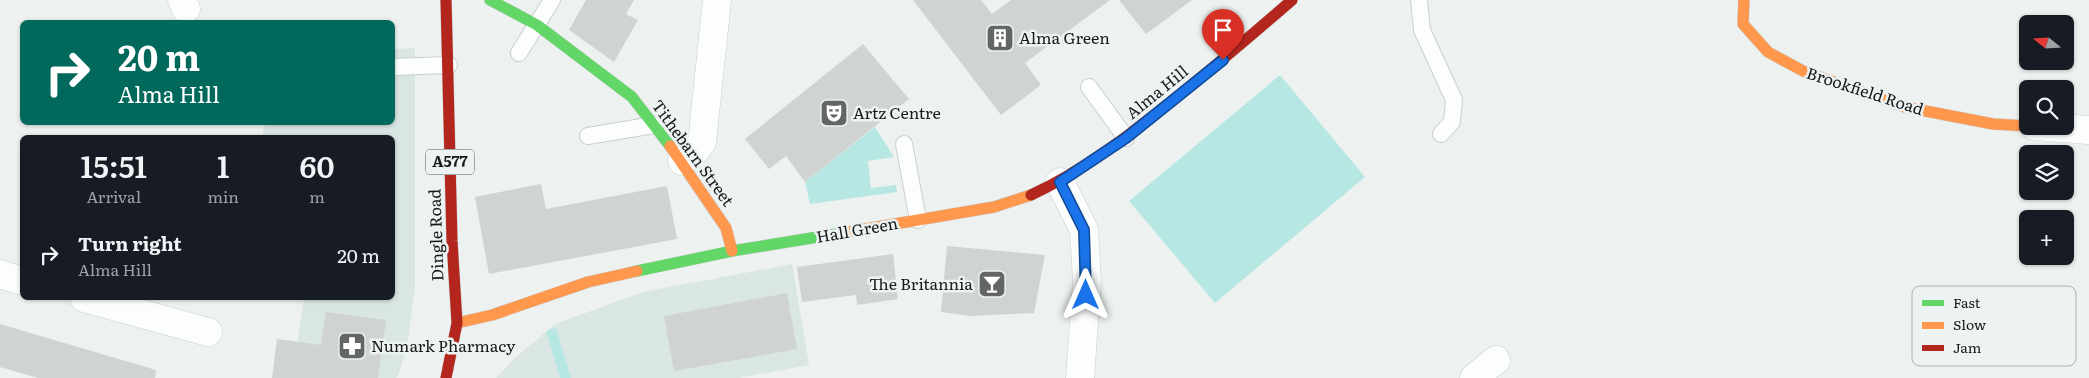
<!DOCTYPE html>
<html lang="en">
<head>
<meta charset="utf-8">
<style>
	body { margin:0; font-family:Literata,serif; background:#242831; color:#f1f3f6; height:100vh; display:flex; flex-direction:column; font-size:19px; white-space:nowrap }
	* { box-sizing:border-box; margin:0 }
	p { font-size:16px; color:#9ea1a6 }
	.icon { flex:none; width:28px; height:28px; fill:none; stroke:currentColor; stroke-width:2; stroke-linecap:round; stroke-linejoin:round }
	.map { position:relative; flex:1; overflow:hidden }
	.panel { position:absolute; left:20px; top:135px; width:375px; height:165px; display:flex; flex-direction:column; background:#171b24; border-radius:8px; box-shadow:0 1px 4px #0004 }
	.panel>* { flex:none }
	.guide { position:absolute; left:20px; top:20px; width:375px; height:105px; border-radius:8px; box-shadow:0 1px 4px #0004; background:#00695c; color:#fff; overflow:hidden }
	.needle { width:32px; rotate:288deg }
	.tools { position:absolute; left:2019px; top:15px; display:grid; gap:10px }
	.tools a { display:grid; place-items:center; width:55px; height:55px; border-radius:8px; background:#171b24; box-shadow:0 1px 4px #0004; font-size:25px }
	.pin { position:absolute; display:grid; place-items:center; width:42px; height:42px; color:#fff; margin:-51px -21px; border-radius:50% 50% 50% 0; rotate:-45deg; box-shadow:0 0 5px #0007 }
	.pin .icon { rotate:45deg }
	.me { position:absolute; width:55px; margin:-28px; rotate:0deg; stroke-linejoin:round; filter:drop-shadow(0 0 4px #0008) }
	.turn { display:flex; align-items:center; gap:18px; height:105px; padding:0 15px; font-size:22px }
	.turn .icon { width:65px; height:65px; stroke-width:2.5 }
	.turn b { display:block; font-size:35px; line-height:42px }
	.eta { display:flex; justify-content:space-evenly; align-items:center; height:85px; text-align:center }
	.eta b { font-size:30px; font-weight:600; line-height:35px }
	ul { padding:0; list-style:none }
	li { display:flex; align-items:center; gap:15px; height:70px; padding:0 15px }
	li div { flex:1 }
	li b { display:block; font-size:19px }
	li em { font-style:normal }
	.map>svg:first-child { display:block }
	.built { fill:#dae6e4 }
	.green { fill:#b6e7e2 }
	.building { fill:#cfd3d2 }
	.lines { fill:none; stroke-linecap:round; stroke-linejoin:round }
	.lane-casing { stroke:#cccfcf; stroke-width:18 }
	.street-casing { stroke:#cccfcf; stroke-width:29 }
	.fast-casing { stroke:#cccfcf; stroke-width:12 }
	.slow-casing { stroke:#cccfcf; stroke-width:12 }
	.jam-casing { stroke:#cccfcf; stroke-width:12 }
	.lane { stroke:#fcfdfd; stroke-width:16 }
	.street { stroke:#fcfdfd; stroke-width:28 }
	.fast { stroke:#63d668; stroke-width:11 }
	.slow { stroke:#ff974d; stroke-width:11 }
	.jam { stroke:#b3261e; stroke-width:11 }
	.route-casing { stroke:#114b97; stroke-width:12 }
	.route { stroke:#1a73e8; stroke-width:9 }
	.labels { text-anchor:middle; stroke-width:5; stroke-linejoin:round; paint-order:stroke }
	.shield { fill:#ecf3f2; stroke:#585b5b; stroke-width:1 }
	.shield-label { font-size:15px; font-weight:bold; fill:#181a1a }
	.poi-label { font-size:16px; fill:#181a1a; stroke:#ecf3f2; text-anchor:start }
	.street-label { font-size:16px; fill:#181a1a; stroke:#ecf3f2 }
	.key { fill:#ecf3f2; stroke:#acb2b1; stroke-width:1 }
	.key-label { font-size:14px; fill:#181a1a }
</style>
</head>
<body>
<div class="map">
<svg width="2089" height="378" viewBox="0 0 2089 378">
	<rect width="100%" height="100%" fill="#edf2f1"/>
	<g class="built">
		<path d="M415,48v240l-8,59 -9,29 -2,2h-104l12,-80h88v-160h-130l3,-15 127,-1 1,-73z"/>
		<path d="M792,264l17,101 -70,13h-243l19,-20 40,-34 88,-32z"/>
	</g>
	<g class="green">
		<path d="M1280,75l85,102 -150,126 -86,-102z"/>
		<path d="M875,127l19,30 -26,4 3,27 25,-3 1,7 -87,12 -5,-22z"/>
		<path d="M556,328l15,50h-11l-14,-47z"/>
	</g>
	<g class="building">
		<path d="M586,0h48l-8,14 12,6 -24,42 -45,-32z"/>
		<path d="M913,0h68l11,14 19,-14h99l-85,63 16,22 -40,30z"/>
		<path d="M1119,0h73l-46,34z"/>
		<path d="M863,44l46,55 -104,83 -19,-26 -17,13 -24,-30z"/>
		<path d="M541,184l5,25 121,-23 10,53 -188,35 -14,-77z"/>
		<path d="M947,246l98,9 -11,58 -63,3 -30,-4z"/>
		<path d="M893,254l5,45 -41,6 -1,-10 -54,7 -5,-35z"/>
		<path d="M787,293l10,56 -123,22 -10,-55z"/>
		<path d="M326,312l60,8 -8,58h-106l5,-39 44,6z"/>
		<path d="M0,324l156,46 -1,8h-117l-38,-11z"/>
	</g>
	<g class="lines">
		<defs>
			<g id="lane">
				<path d="M1419,0l3,30 32,70 -2,22 -11,12"/>
				<path d="M519,53l33,-53"/>
				<path d="M392,67l57,-2"/>
				<path d="M1089,87l37,51"/>
				<path d="M588,136l66,-11"/>
				<path d="M904,144l14,76"/>
			</g>
			<g id="street">
				<path d="M182,0l4,9"/>
				<path d="M2034,126l55,4"/>
				<path d="M682,161l14,-11 6,-8 15,-142"/>
				<path d="M1060,182l24,48 3,51 -7,97"/>
				<path d="M0,274l22,7"/>
				<path d="M84,298l124,34"/>
				<path d="M1474,378l22,-18"/>
			</g>
			<g id="fast">
				<path d="M490,0l47,25 95,72 38,49"/>
				<path d="M637,271l95,-20 110,-18"/>
			</g>
			<g id="slow">
				<path d="M1744,0l-1,24 25,28 37,20 100,35 88,17 35,2"/>
				<path d="M670,146l56,82 6,23"/>
				<path d="M842,233l152,-26 37,-12"/>
				<path d="M457,323l35,-8 96,-33 49,-11"/>
			</g>
			<g id="jam">
				<path d="M446,0l6,241 5,82 -11,55"/>
				<path d="M1031,195c52,-24 97,-59 142,-95 40,-32 80,-66 119,-100"/>
			</g>
		</defs>
		<use href="#lane" class="lane-casing"/>
		<use href="#street" class="street-casing"/>
		<use href="#fast" class="fast-casing"/>
		<use href="#slow" class="slow-casing"/>
		<use href="#jam" class="jam-casing"/>
		<use href="#lane" class="lane"/>
		<use href="#street" class="street"/>
		<use href="#fast" class="fast"/>
		<use href="#slow" class="slow"/>
		<use href="#jam" class="jam"/>
	</g>
	<g class="lines">
		<defs>
			<path id="route" d="M1086,295l-2,-65 -24,-48 66,-44 97,-78"/>
		</defs>
		<use href="#route" class="route-casing"/>
		<use href="#route" class="route"/>
	</g>
	<defs>
		<symbol id="building-square" viewBox="-11 -11 22 22"><rect x="-9" y="-9" width="18" height="18" rx="4" fill="#636665" stroke="#ecf3f2"/><path d="M-4-6H4V6H1V3H-1V6H-4ZM-2.5-4.3h1.7v1.8h-1.7ZM.8-4.3h1.7v1.8H.8ZM-2.5-1h1.7V.8h-1.7ZM.8-1h1.7V.8H.8Z" fill="#fff"/></symbol>
		<symbol id="theatre-square" viewBox="-11 -11 22 22"><rect x="-9" y="-9" width="18" height="18" rx="4" fill="#636665" stroke="#ecf3f2"/><path d="M-5-5.5Q0-4 5-5.5V0Q5 5 0 6Q-5 5-5 0ZM-3.3-2.5H-1v1.5H-3.3ZM1-2.5H3.3v1.5H1ZM-2.8 1Q0 5.5 2.8 1Z" fill="#fff"/></symbol>
		<symbol id="bar-square" viewBox="-11 -11 22 22"><rect x="-9" y="-9" width="18" height="18" rx="4" fill="#636665" stroke="#ecf3f2"/><path d="M-6-5H6L.8 .8V4.5H3.5V6h-7V4.5H-.8V.8Z" fill="#fff"/></symbol>
		<symbol id="pharmacy-square" viewBox="-11 -11 22 22"><rect x="-9" y="-9" width="18" height="18" rx="4" fill="#636665" stroke="#ecf3f2"/><path d="M-2-6h4v4h4v4h-4v4h-4v-4h-4v-4h4Z" fill="#fff"/></symbol>
	</defs>
	<g fill-rule="evenodd">
		<use href="#building-square" x="984" y="22" width="32" height="32"/>
		<use href="#theatre-square" x="818" y="97" width="32" height="32"/>
		<use href="#bar-square" x="976" y="268" width="32" height="32"/>
		<use href="#pharmacy-square" x="336" y="330" width="32" height="32"/>
	</g>
	<g class="labels">
		<rect class="shield" x="426" y="149.5" width="48" height="25" rx="4"/>
		<g class="shield-label">
			<text x="450" y="167">A577</text>
		</g>
		<g class="poi-label">
			<text x="1019" y="44">Alma Green</text>
			<text x="853" y="119">Artz Centre</text>
			<text x="973" y="290" text-anchor="end">The Britannia</text>
			<text x="371" y="352">Numark Pharmacy</text>
		</g>
		<g class="street-label">
			<text transform="translate(1865 91) rotate(18)" y="6">Brookfield Road</text>
			<text transform="translate(1157 92) rotate(-39)" y="6">Alma Hill</text>
			<text transform="translate(693 153) rotate(54)" y="6">Tithebarn Street</text>
			<text transform="translate(857 230) rotate(-10)" y="6">Hall Green</text>
			<text transform="translate(436 235) rotate(-92)" y="6">Dingle Road</text>
		</g>
	</g>
	<rect x="1912" y="286" width="164" height="80" rx="8" class="key"/>
	<rect x="1922" y="300" width="22" height="6" fill="#63d668"/>
	<rect x="1922" y="322" width="22" height="7" fill="#ff974d"/>
	<rect x="1922" y="345" width="22" height="6" fill="#b3261e"/>
	<g class="key-label">
		<text x="1953" y="308">Fast</text>
		<text x="1953" y="330">Slow</text>
		<text x="1953" y="353">Jam</text>
	</g>
</svg>
<div class="tools">
<a><svg class="needle" viewBox="-14 -14 28 28"><path d="M0-13l5 13h-10z" fill="#e53935"/><path d="M0 13l5-13h-10z" fill="#9ea1a6"/></svg></a>
<a><svg class="icon" aria-label="search" viewBox="0 0 24 24"><circle cx="10" cy="10" r="6"/><path d="M15 15l6 6"/></svg></a>
<a><svg class="icon" aria-label="layers" viewBox="0 0 24 24"><path d="M12 4l9 5-9 5-9-5zM3 14l9 5 9-5"/></svg></a>
<a>+</a>
</div>
<div class="pin" style="left:1223px;top:60px;background:#d93025"><svg class="icon" aria-label="arrive" viewBox="0 0 24 24"><path d="M6 21V4h12l-3 4 3 4H6"/></svg></div>
<svg class="me" style="left:1086px;top:295px" viewBox="-20 -20 40 40"><path d="M0-17L14 15 0 8-14 15z" fill="#1a73e8" stroke="#fff" stroke-width="4"/></svg>
<div class="guide">
<div class="turn"><svg class="icon" aria-label="right" viewBox="0 0 24 24"><path d="M7 20v-9h11M14 6l5 5-5 5"/></svg><div><b>20 m</b>Alma Hill</div></div>
</div>
<section class="panel">
<div class="eta">
<div><b>15:51</b><p>Arrival</p></div>
<div><b>1</b><p>min</p></div>
<div><b>60</b><p>m</p></div>
</div>
<ul>
<li><svg class="icon" aria-label="right" viewBox="0 0 24 24"><path d="M7 20v-9h11M14 6l5 5-5 5"/></svg><div><b>Turn right</b><p>Alma Hill</p></div><em>20 m</em></li>
</ul>
</section>
</div>
</body>
</html>
